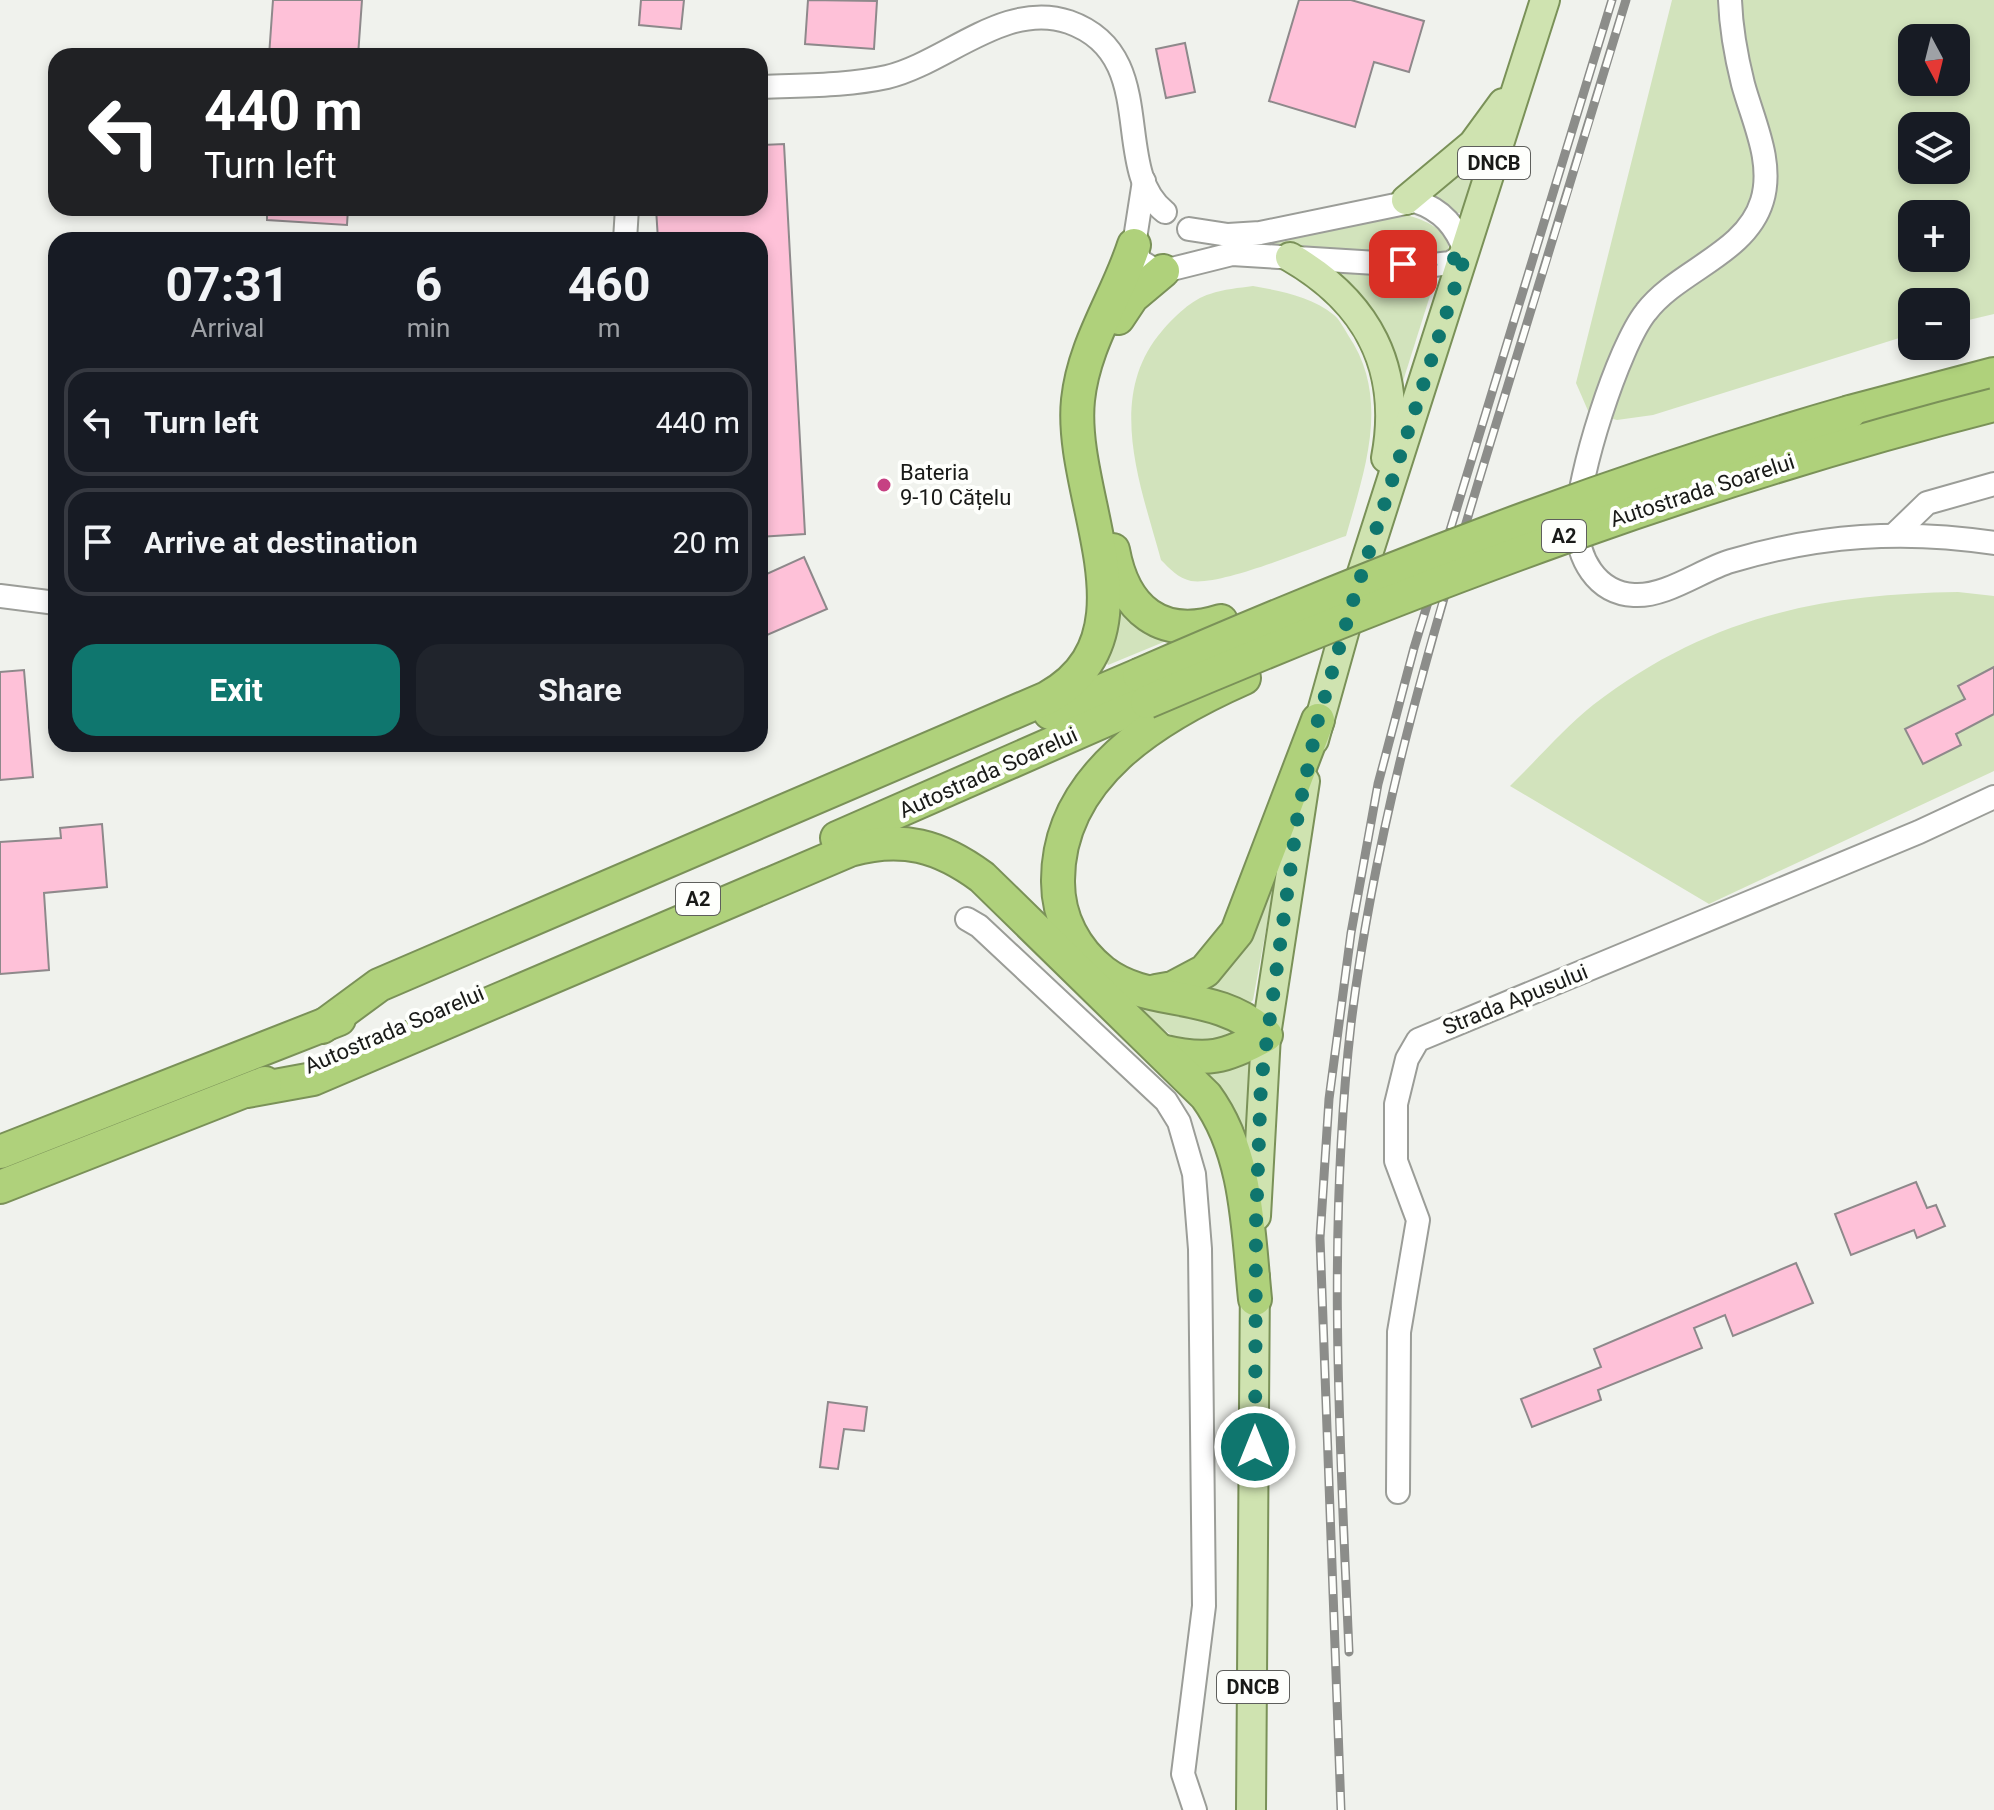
<!DOCTYPE html>
<html lang="en">
<head>
<meta charset="utf-8">
<style>
	body { margin:0; font-family:Roboto,sans-serif; background:#20242c; color:#f1f3f6; height:100vh; display:flex; flex-direction:column; font-size:30px; white-space:nowrap }
	* { box-sizing:border-box; margin:0 }
	p { font-size:26px; color:#9ea1a6 }
	.icon { flex:none; width:44px; height:44px; fill:none; stroke:currentColor; stroke-width:2; stroke-linecap:round; stroke-linejoin:round }
	.map { position:relative; flex:1; overflow:hidden }
	.drawer { position:absolute; left:48px; top:232px; width:720px; height:520px; display:flex; flex-direction:column; background:#171b24; border-radius:24px; box-shadow:0 4px 12px #0003 }
	.drawer>* { flex:none }
	.top-card { position:absolute; left:48px; top:48px; width:720px; height:168px; border-radius:24px; box-shadow:0 4px 12px #0003; background:#202124; color:#fff; overflow:hidden }
	.needle { width:52px; rotate:173deg }
	.buttons { position:absolute; left:1898px; top:24px; display:grid; gap:16px }
	.buttons a { display:grid; place-items:center; width:72px; height:72px; border-radius:16px; background:#171b24; box-shadow:0 4px 12px #0003; font-size:40px }
	.pin { position:absolute; display:grid; place-items:center; width:68px; height:68px; color:#fff; margin:-34px; border-radius:16px; box-shadow:0 4px 12px #0006 }
	.me { position:absolute; width:88px; margin:-44px; rotate:0deg; stroke-linejoin:round; filter:drop-shadow(0 0 6px #0008) }
	.turn { display:flex; align-items:center; gap:28px; height:168px; padding:0 24px; font-size:36px }
	.turn .icon { width:104px; height:104px; stroke-width:2.5 }
	.turn b { display:block; font-size:56px; line-height:68px }
	.eta { display:flex; justify-content:space-evenly; align-items:center; height:136px; text-align:center }
	.eta b { font-size:48px; font-weight:700; line-height:56px }
	.primary-button { display:flex; gap:16px; margin-top:auto; padding:16px 24px }
	.primary-button a { flex:1; height:92px; border-radius:24px; background:#0f766e; color:#fff; font-size:32px; font-weight:700; line-height:92px; text-align:center }
	.primary-button a+a { background:#20242c; color:#f1f3f6 }
	ul { padding:0; list-style:none }
	li { display:flex; align-items:center; gap:24px; height:108px; margin:0 16px 12px; padding:0 8px; border:4px solid #363941; border-radius:24px }
	li div { flex:1 }
	li b { display:block; font-size:30px }
	li em { font-style:normal }
	.map>svg:first-child { display:block }
	.green { fill:#d2e3bc; fill-rule:evenodd }
	.building { fill:#fec1d8; stroke:#8e898b; stroke-width:2 }
	.lines { fill:none; stroke-linecap:round; stroke-linejoin:round }
	.minor-casing { stroke:#9b9d98; stroke-width:26 }
	.major-casing { stroke:#7a9158; stroke-width:32 }
	.highway-casing { stroke:#7a9158; stroke-width:36 }
	.minor { stroke:#fff; stroke-width:22 }
	.major { stroke:#cfe3b0; stroke-width:28 }
	.highway { stroke:#afd17b; stroke-width:32 }
	.rail-casing { stroke:#8c8d8a; stroke-width:9 }
	.rail { stroke:#fefffc; stroke-width:6; stroke-dasharray:18; stroke-linecap:butt }
	.highway-bridge-casing { stroke:#7a9158; stroke-width:36; stroke-linecap:butt }
	.highway-bridge { stroke:#afd17b; stroke-width:32 }
	.route { stroke:#0f766e; stroke-width:14; stroke-dasharray:0 25.2 }
	.poi-dot { fill:#c64183; stroke:#fefffc; stroke-width:3 }
	.labels { text-anchor:middle; stroke-width:8; stroke-linejoin:round; paint-order:stroke }
	.shield { fill:#fefffc; stroke:#5e5f5c; stroke-width:2 }
	.shield-label { font-size:20px; font-weight:bold; fill:#191a18 }
	.poi-label { font-size:22px; fill:#191a18; stroke:#fefffc; text-anchor:start }
	.street-label { font-size:22px; fill:#191a18; stroke:#fefffc }
</style>
</head>
<body>
<div class="map">
<svg width="1994" height="1810" viewBox="0 0 1994 1810">
	<rect width="100%" height="100%" fill="#f0f2ed"/>
	<g class="green">
		<path d="M1672,0h322v314l-38,9v-21h-44v32l-259,81 -36,5 -28,-7 -13,-30zM1912,38h44v44h-44zM1912,126h44v44h-44zM1912,214h44v44h-44z"/>
		<path d="M1485,152l-20,59 -9,3 -25,-22z"/>
		<path d="M1401,214c19,4 47,13 48,37l-3,6 -173,-7 -6,-6 2,-7z"/>
		<path d="M1332,269l99,6 3,8 -36,114 -64,-119z"/>
		<path d="M1253,286c27,5 58,10 81,29 5,4 10,13 14,20 43,63 17,134 -2,201 -34,11 -123,50 -155,45 -13,-3 -21,-12 -30,-21 -20,-74 -56,-163 1,-229 12,-14 30,-32 48,-37 14,-5 29,-6 43,-8z"/>
		<path d="M1958,592l36,4v175l-285,133 -199,-118c27,-26 53,-57 83,-81 113,-87 225,-111 365,-113z"/>
		<path d="M1118,609l4,2 49,28 -63,26 -3,-5 6,-49z"/>
		<path d="M1271,880l3,6 -21,114 -4,4 -48,-10z"/>
		<path d="M1142,1002l99,21 -8,22 -56,-6 -33,-24z"/>
		<path d="M1252,1061l-4,66 -10,3 -41,-60z"/>
	</g>
	<g class="building">
		<path d="M273,0h89l-4,56h-89z"/>
		<path d="M641,0h43l-3,29 -42,-4z"/>
		<path d="M808,0l69,1 -3,48 -69,-5z"/>
		<path d="M1299,0h52l73,21 -15,51 -35,-10 -19,65 -86,-26z"/>
		<path d="M1185,43l10,49 -29,6 -10,-49z"/>
		<path d="M784,144l21,390 -45,3v-297h-102l-2,-32h104v-63z"/>
		<path d="M267,208h81l-1,17 -80,-5z"/>
		<path d="M804,557l23,52 -67,29v-61z"/>
		<path d="M1994,667v47l-38,20 5,11 -38,19 -18,-35 60,-30 -7,-13z"/>
		<path d="M24,670l9,107 -33,3v-108z"/>
		<path d="M102,824l5,63 -63,6 5,77 -49,4v-132l61,-4 -1,-10z"/>
		<path d="M1916,1182l11,26 9,-3 9,21 -28,12 -3,-8 -63,25 -16,-41z"/>
		<path d="M1796,1263l17,40 -80,33 -8,-21 -31,13 8,20 -104,42 3,10 -69,27 -11,-28 80,-32 -7,-18z"/>
		<path d="M828,1402l39,5 -3,24 -20,-2 -6,40 -18,-2z"/>
	</g>
	<g class="lines">
		<defs>
			<g id="minor">
				<path d="M1730,0c1,28 6,56 13,84 10,37 31,78 19,117 -16,53 -84,69 -116,111 -28,35 -69,165 -69,211 0,35 19,70 57,72 32,2 67,-25 97,-34 88,-26 172,-32 263,-18"/>
				<path d="M760,87c42,-2 86,-1 127,-10 59,-14 118,-77 182,-55 93,33 40,147 96,190"/>
				<path d="M1144,181l-10,64 6,16 15,9 17,-1 60,-15 193,12 25,-3 16,-10c-10,-26 -23,-43 -51,-52l-155,32 -32,2 -39,-6"/>
				<path d="M625,240l2,-32"/>
				<path d="M1896,533l31,-30 67,-19"/>
				<path d="M0,596l56,7"/>
				<path d="M967,919l12,7 187,175 13,21 15,52 6,75 4,357 -21,168 12,36"/>
				<path d="M1398,1492l1,-160 19,-112 -22,-59v-57l11,-45 11,-19 501,-208 75,-35"/>
			</g>
			<g id="major">
				<path d="M1406,200l67,-56 30,-41"/>
				<path d="M1290,257c78,45 113,111 96,201"/>
				<path d="M1314,740l38,-136 193,-604"/>
				<path d="M1256,1216l10,-181 39,-254"/>
				<path d="M1251,1810l4,-533"/>
			</g>
			<g id="highway">
				<path d="M1118,318l14,-21 31,-26"/>
				<path d="M1850,412l144,-38"/>
				<path d="M1113,550c11,60 48,90 108,71"/>
				<path d="M1050,713l89,-38"/>
				<path d="M837,838l310,-136"/>
				<path d="M1156,991l17,-3 32,-17 32,-39 81,-212"/>
				<path d="M322,1027l57,-42 668,-287c113,-63 21,-201 31,-298 6,-57 39,-102 56,-155"/>
				<path d="M1161,1051c46,11 64,7 105,-16 -52,-47 -116,-27 -163,-63 -28,-22 -45,-54 -45,-90 -1,-106 100,-166 186,-204"/>
				<path d="M247,1091l66,-12 537,-229c52,-15 90,-4 132,27l224,219c42,57 42,135 49,203"/>
				<path d="M0,1152l339,-133"/>
				<path d="M0,1187l265,-104"/>
			</g>
		</defs>
		<use href="#minor" class="minor-casing"/>
		<use href="#major" class="major-casing"/>
		<use href="#highway" class="highway-casing"/>
		<use href="#minor" class="minor"/>
		<use href="#major" class="major"/>
		<use href="#highway" class="highway"/>
		<defs>
			<g id="rail">
				<path d="M1349,1652c-9,-210 -22,-418 2,-628 24,-198 80,-387 138,-577 46,-149 92,-298 137,-447"/>
				<path d="M1341,1810l-21,-572 9,-139 22,-166 27,-149 36,-136 198,-648"/>
			</g>
		</defs>
		<use href="#rail" class="rail-casing"/>
		<use href="#rail" class="rail"/>
		<defs>
			<g id="highway-bridge">
				<path d="M1139,675c232,-101 467,-193 711,-263"/>
				<path d="M1147,702c276,-118 555,-223 847,-297"/>
			</g>
		</defs>
		<use href="#highway-bridge" class="highway-bridge-casing"/>
		<use href="#highway-bridge" class="highway-bridge"/>
	</g>
	<g class="lines">
		<path class="route" d="M1255,1447l1,-224 5,-140 37,-269 20,-94 34,-116 114,-351 -26,12 -37,-1"/>
	</g>
	<circle class="poi-dot" cx="884" cy="485" r="8"/>
	<g class="labels">
		<g class="shield">
			<rect x="1458" y="147" width="72" height="32" rx="6"/>
			<rect x="1542" y="520" width="44" height="32" rx="6"/>
			<rect x="676" y="883" width="44" height="32" rx="6"/>
			<rect x="1217" y="1671" width="72" height="32" rx="6"/>
		</g>
		<g class="shield-label">
			<text x="1494" y="170">DNCB</text>
			<text x="1564" y="543">A2</text>
			<text x="698" y="906">A2</text>
			<text x="1253" y="1694">DNCB</text>
		</g>
		<g class="poi-label">
			<text x="900" y="480">Bateria<tspan x="900" dy="25">9-10 Cățelu</tspan></text>
		</g>
		<g class="street-label">
			<text transform="translate(1702 490) rotate(-18)" y="8">Autostrada Soarelui</text>
			<text transform="translate(988 772) rotate(-24)" y="8">Autostrada Soarelui</text>
			<text transform="translate(1515 999) rotate(-22)" y="8">Strada Apusului</text>
			<text transform="translate(394 1029) rotate(-23)" y="8">Autostrada Soarelui</text>
		</g>
	</g>
</svg>
<div class="buttons">
<a><svg class="needle" viewBox="-14 -14 28 28"><path d="M0-13l5 13h-10z" fill="#e53935"/><path d="M0 13l5-13h-10z" fill="#9ea1a6"/></svg></a>
<a><svg class="icon" aria-label="layers" viewBox="0 0 24 24"><path d="M12 4l9 5-9 5-9-5zM3 14l9 5 9-5"/></svg></a>
<a>+</a>
<a>−</a>
</div>
<div class="pin" style="left:1403px;top:264px;background:#d93025"><svg class="icon" aria-label="arrive" viewBox="0 0 24 24"><path d="M6 21V4h12l-3 4 3 4H6"/></svg></div>
<svg class="me" style="left:1255px;top:1447px" viewBox="-20 -20 40 40"><circle r="17" fill="#0f766e" stroke="#fff" stroke-width="3"/><path d="M0-11L8 9 0 5-8 9z" fill="#fff"/></svg>
<div class="top-card">
<div class="turn"><svg class="icon" aria-label="left" viewBox="0 0 24 24"><path d="M17 20v-9H6M10 6l-5 5 5 5"/></svg><div><b>440 m</b>Turn left</div></div>
</div>
<section class="drawer">
<div class="eta">
<div><b>07:31</b><p>Arrival</p></div>
<div><b>6</b><p>min</p></div>
<div><b>460</b><p>m</p></div>
</div>
<ul>
<li><svg class="icon" aria-label="left" viewBox="0 0 24 24"><path d="M17 20v-9H6M10 6l-5 5 5 5"/></svg><div><b>Turn left</b></div><em>440 m</em></li>
<li><svg class="icon" aria-label="arrive" viewBox="0 0 24 24"><path d="M6 21V4h12l-3 4 3 4H6"/></svg><div><b>Arrive at destination</b></div><em>20 m</em></li>
</ul>
<div class="primary-button"><a>Exit</a><a>Share</a></div>
</section>
</div>
</body>
</html>
